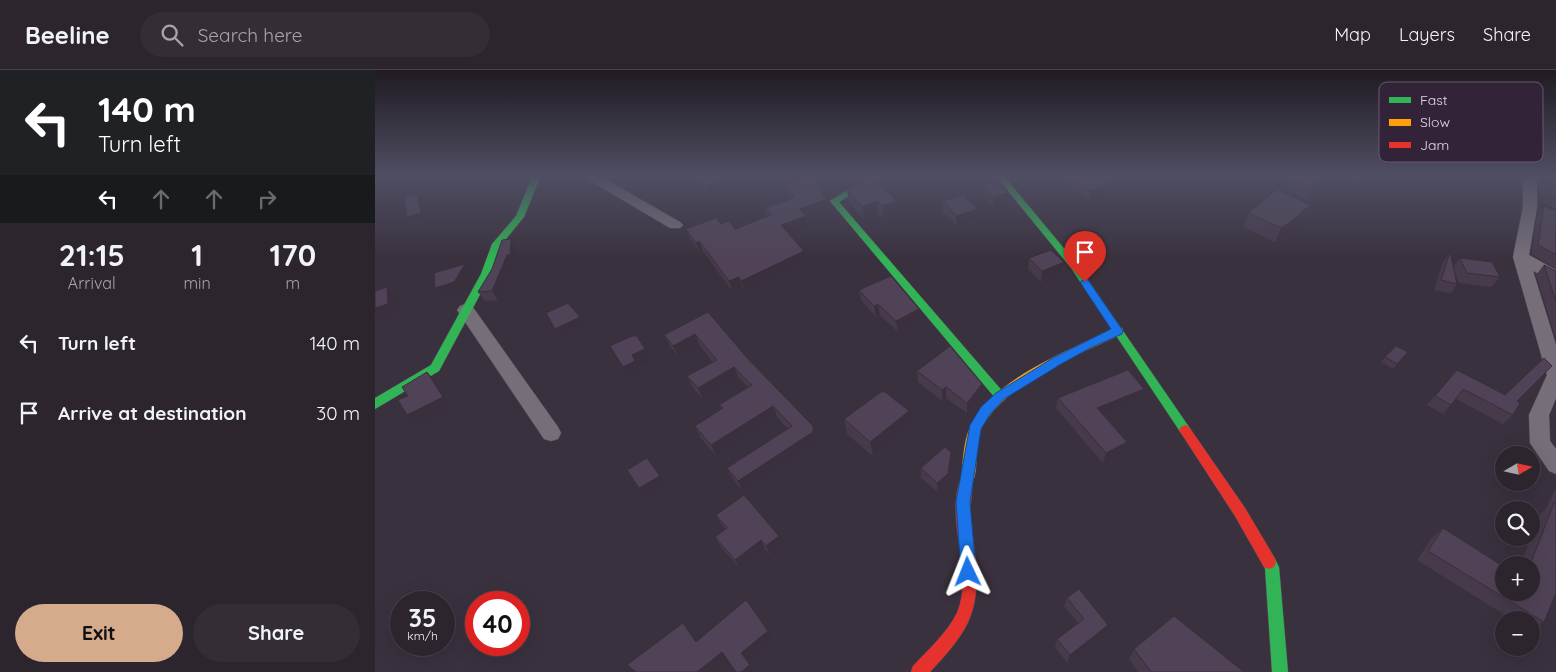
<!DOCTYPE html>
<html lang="en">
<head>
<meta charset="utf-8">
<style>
	body { margin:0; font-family:Quicksand,sans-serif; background:#342d36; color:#f1f3f6; height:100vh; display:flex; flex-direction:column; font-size:19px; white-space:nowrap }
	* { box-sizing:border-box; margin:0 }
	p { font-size:16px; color:#a6a5aa }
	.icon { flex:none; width:28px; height:28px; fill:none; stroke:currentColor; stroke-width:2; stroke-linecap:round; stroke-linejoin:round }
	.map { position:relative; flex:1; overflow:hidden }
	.sheet { display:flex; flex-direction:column; background:#2c252e; width:375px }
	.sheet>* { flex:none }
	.top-card { background:#202124; color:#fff; overflow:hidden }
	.needle { width:32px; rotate:81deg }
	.buttons { position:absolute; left:1120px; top:376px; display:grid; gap:10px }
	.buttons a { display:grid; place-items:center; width:45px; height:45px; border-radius:50%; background:#2c252e; box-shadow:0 5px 20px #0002,0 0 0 1px #48424a; font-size:25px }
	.speed { position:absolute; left:15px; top:521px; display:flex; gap:10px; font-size:25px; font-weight:700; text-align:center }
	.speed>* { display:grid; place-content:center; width:65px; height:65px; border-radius:50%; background:#2c252e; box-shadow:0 5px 20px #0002,0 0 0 1px #48424a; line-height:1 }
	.speed small { font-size:12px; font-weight:400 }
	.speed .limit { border:8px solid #d22; background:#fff; color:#111 }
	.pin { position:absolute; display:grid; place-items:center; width:42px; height:42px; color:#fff; margin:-51px -21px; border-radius:50% 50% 50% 0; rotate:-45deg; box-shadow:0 0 5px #0007 }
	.pin .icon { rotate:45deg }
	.me { position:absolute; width:55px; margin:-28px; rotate:358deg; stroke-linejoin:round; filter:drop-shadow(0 0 4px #0008) }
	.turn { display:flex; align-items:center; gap:18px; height:105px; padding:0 15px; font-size:22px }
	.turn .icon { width:65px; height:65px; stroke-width:2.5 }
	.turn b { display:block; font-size:35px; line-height:42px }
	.lanes { display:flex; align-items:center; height:48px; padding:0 15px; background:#0003; justify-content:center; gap:25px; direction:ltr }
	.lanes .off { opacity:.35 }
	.eta { display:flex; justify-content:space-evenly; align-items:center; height:85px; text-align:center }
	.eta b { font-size:30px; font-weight:800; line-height:35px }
	.primary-button { display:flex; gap:10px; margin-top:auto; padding:10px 15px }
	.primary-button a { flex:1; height:58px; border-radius:30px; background:#d6ab8b; color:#111; font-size:20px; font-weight:800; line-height:58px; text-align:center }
	.primary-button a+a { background:#342d36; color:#f1f3f6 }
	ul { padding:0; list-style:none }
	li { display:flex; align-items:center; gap:15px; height:70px; padding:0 15px }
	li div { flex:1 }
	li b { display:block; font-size:19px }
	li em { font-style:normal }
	header { display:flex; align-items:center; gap:30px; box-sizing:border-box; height:70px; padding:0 25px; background:#2c252e; border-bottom:1px solid #48424a }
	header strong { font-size:24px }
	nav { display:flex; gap:28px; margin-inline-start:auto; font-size:18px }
	.search { width:350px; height:45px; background:#342d36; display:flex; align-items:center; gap:12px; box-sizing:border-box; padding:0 18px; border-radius:28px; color:#a6a5aa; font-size:19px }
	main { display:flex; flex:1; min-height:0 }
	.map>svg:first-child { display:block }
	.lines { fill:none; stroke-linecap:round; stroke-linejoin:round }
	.street-casing { stroke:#58505b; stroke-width:1 }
	.fast-casing { stroke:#58505b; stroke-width:1 }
	.slow-casing { stroke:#58505b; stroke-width:1 }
	.jam-casing { stroke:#58505b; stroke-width:1 }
	.street { fill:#766f7a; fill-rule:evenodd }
	.fast { fill:#30b455; fill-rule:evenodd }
	.slow { fill:#ff9f0a; fill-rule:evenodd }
	.jam { fill:#e5322d; fill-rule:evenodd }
	.wall { fill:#463a4b }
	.shaded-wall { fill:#392f3d }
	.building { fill:#514357; stroke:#392f3d }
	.route { fill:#1a73e8; stroke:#114b97 }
	.key { fill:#322339; stroke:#67596d; stroke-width:1 }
	.key-label { font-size:14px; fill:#e2d7e6 }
</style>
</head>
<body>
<header>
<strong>Beeline</strong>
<div class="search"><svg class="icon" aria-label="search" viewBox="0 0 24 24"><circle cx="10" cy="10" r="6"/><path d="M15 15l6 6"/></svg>Search here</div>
<nav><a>Map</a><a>Layers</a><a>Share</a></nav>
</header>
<main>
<section class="sheet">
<div class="top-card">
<div class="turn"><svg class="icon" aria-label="left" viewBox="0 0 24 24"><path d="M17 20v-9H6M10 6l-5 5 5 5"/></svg><div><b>140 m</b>Turn left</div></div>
<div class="lanes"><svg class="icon" aria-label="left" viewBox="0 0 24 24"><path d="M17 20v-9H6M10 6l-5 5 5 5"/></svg><svg class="icon off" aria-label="ahead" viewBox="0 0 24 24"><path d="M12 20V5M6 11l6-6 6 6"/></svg><svg class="icon off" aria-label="ahead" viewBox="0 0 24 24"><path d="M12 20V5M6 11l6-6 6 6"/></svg><svg class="icon off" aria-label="right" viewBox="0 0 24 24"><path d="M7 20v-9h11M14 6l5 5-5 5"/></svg></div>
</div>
<div class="eta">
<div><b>21:15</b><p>Arrival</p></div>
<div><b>1</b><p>min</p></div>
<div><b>170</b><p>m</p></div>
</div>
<ul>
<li><svg class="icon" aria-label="left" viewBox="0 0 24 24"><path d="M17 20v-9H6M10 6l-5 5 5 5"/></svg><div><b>Turn left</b></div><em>140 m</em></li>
<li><svg class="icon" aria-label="arrive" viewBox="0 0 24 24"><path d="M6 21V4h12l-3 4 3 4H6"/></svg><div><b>Arrive at destination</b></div><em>30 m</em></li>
</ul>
<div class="primary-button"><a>Exit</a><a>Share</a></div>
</section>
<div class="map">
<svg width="1181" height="602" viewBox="0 0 1181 602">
	<rect width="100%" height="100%" fill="#3a313e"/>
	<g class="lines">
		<defs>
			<g id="street">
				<path d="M206,105h17l82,47 3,3 -3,3h-10z"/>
				<path d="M1154,105h15l-7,8v24l-8,48 27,15v12l-23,-11 23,74v53l-7,17 1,26 6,8v25l-7,-3 -19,-28 -1,-28 18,-40 -34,-118 10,-50v-25z"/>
				<path d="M91,234l6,2 86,121 3,6 -3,6 -7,2 -7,-2 -87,-129 3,-4z"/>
			</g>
			<g id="fast">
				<path d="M158,105h8l-17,42 -23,28 -10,29 -52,97 -64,38v-11l56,-33 50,-91 11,-30 24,-28z"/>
				<path d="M498,105h10l-44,27 165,191 2,3 -2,3h-8l-166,-198z"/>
				<path d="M620,105h8l74,89 112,163 2,3 -2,3 -4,2 -4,-2 -110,-165z"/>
				<path d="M894,485l5,2 5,10 9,105h-16l-7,-104 -3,-6 2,-5z"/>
			</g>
			<path id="slow" d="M743,257l4,1 1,3 -1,3c-45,21 -115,48 -140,93 -9,18 -2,40 -10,57l-5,2 -5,-2 -1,-4c2,-17 2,-37 9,-53 18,-40 75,-66 113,-84 11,-5 23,-12 35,-16z"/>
			<g id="jam">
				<path d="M810,355l4,2 56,81 29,49 2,5 -2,5 -5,2 -5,-2 -29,-51 -54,-83 -2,-3 2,-3z"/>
				<path d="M592,404l5,2c2,5 -2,29 -2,38 4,39 15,80 -6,116 -10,16 -22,29 -34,42h-19l2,-6c15,-16 34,-33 44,-53 18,-43 -14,-96 5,-137z"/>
			</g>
		</defs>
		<use href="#street" class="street-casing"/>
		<use href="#fast" class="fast-casing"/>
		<use href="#slow" class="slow-casing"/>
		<use href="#jam" class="jam-casing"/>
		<use href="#street" class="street"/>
		<use href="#fast" class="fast"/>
		<use href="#slow" class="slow"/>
		<use href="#jam" class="jam"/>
	</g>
	<g class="wall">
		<path d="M304,105h69l-19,9 1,3 -20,9z"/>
		<path d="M680,105h77l-2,10 -41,16 -34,-24z"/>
		<path d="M899,105h52l-20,26z"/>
		<path d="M968,105h30l-12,10h-3l-17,-7z"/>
		<path d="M1170,105h11v34l-14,-7 3,-7 -6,-3v-9z"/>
		<path d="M496,106l27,37 -14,6 -6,-5 -14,5 -15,-17 -2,-12z"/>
		<path d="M410,115l37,3 2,8 3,3 1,10 -22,8 2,9 -20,7 16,18 2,10 -61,30 -3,-4 -10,4 -29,-40 -3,2 -10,-14 -4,-10 35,-5 14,5 32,-12 -2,-9 25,-9 -2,-4z"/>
		<path d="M608,115l24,18 -14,4 -10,-12z"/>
		<path d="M568,131l34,18 -20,7 -14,-14z"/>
		<path d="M935,135l-6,14 -17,16 -12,7 -32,-15 6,-14z"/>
		<path d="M1169,136l12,5v58l-25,-15 6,-39z"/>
		<path d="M141,178l-1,15 -2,1 -15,36 -13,1 -7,-9z"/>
		<path d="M1075,182l3,15 7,-9 40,19 -9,10 -32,-4 -4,-10 2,11 -6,9 -17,-3 9,-28z"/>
		<path d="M654,188l35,4 -1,11 -22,9 -13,-13z"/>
		<path d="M1169,195l12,6v68l-20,-64z"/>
		<path d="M484,220l60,30 -21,12 -18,-17 -4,2 -15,-17z"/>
		<path d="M333,242l40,47 65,67 3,11v6l-73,49 -10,-13 -6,-11 61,-39 -11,-12 -61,39 -16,-19 -5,-11 26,-17 -2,-4 29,-18 -9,-9 -36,21 -10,-11 -6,-12 26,-14 -13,-16 -21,11 -9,-11 -6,-11z"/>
		<path d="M1010,287l19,1 -11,11 -12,-7z"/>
		<path d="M1082,300l60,31 -4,14 -10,9 -47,-25 -13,15 -16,-9z"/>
		<path d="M542,301l64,24 -14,18 -21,-15 -4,3 -24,-19z"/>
		<path d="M769,319l-4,10 -37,15 24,28 -3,10 -21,11 -47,-55 2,-10z"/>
		<path d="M469,349l67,7 -38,30 -26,-22z"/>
		<path d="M576,382v10l-3,22 -10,8 -17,-14v-10z"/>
		<path d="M1181,418v105l-12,29 -13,7v-9h-18l-96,-60 15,-22 11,-10 88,64v-27h-11l21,-52 5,-4z"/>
		<path d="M341,445l63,21 4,9 -12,11 -6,-7 -25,20 -20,-23 -5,-9 10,-8 -4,-5z"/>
		<path d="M692,528l38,35 -38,30 -12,-16 2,-8 21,-16 -14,-17z"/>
		<path d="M759,579l110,23h-106l-9,-13z"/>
	</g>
	<g class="shaded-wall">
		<path d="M350,105h23l-19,9 1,3 -20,9 -3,-9z"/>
		<path d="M757,105l-2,10 -41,16 2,-10z"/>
		<path d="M949,105h2l-20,26 4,-10z"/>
		<path d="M991,105h7l-12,10z"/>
		<path d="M42,123l4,5 4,20 -14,4 -4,-5z"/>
		<path d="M633,123l-1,10 -14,4v-10z"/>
		<path d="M452,129l1,10 -22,8 2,9 -25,9 -2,-10 18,-16z"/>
		<path d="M502,131l1,13 -14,5 -2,-12z"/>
		<path d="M522,131l1,12 -14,6 -2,-13z"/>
		<path d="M935,135l-6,14 -17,16 -12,7 6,-14z"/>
		<path d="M603,139l-1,10 -20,7 -1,-10z"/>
		<path d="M136,169l5,9 -1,15 -2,1 -15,36 -6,-9z"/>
		<path d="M324,171l4,10 -3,2 -4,-10z"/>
		<path d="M429,181l2,10 -61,30 -4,-10z"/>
		<path d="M689,192l-1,11 -22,9 1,-11z"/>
		<path d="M90,194l8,11 -11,18 -19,6 -8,-11z"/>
		<path d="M364,207l3,10 -10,4 -3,-10z"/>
		<path d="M12,217l9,11 1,17 -16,5 -6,-7v-5z"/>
		<path d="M503,234l2,11 -4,2 -2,-11z"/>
		<path d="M544,239v11l-21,12 -2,-11z"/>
		<path d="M205,247l3,6 -24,12 -4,-6z"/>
		<path d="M320,264l5,12 -21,11 -6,-11z"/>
		<path d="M270,279l6,11 -13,6 3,6 -12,5 -6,-10 9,-12z"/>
		<path d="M1033,282l-4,6 -11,11 4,-5z"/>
		<path d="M359,297l5,11 -36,21 -5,-11z"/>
		<path d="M52,302l9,10 17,25 -36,19 -10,-11z"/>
		<path d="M607,314l-1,11 -14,18v-10z"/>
		<path d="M571,317v11l-4,3v-11z"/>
		<path d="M769,319l-4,10 -46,19 3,-10z"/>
		<path d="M398,336l4,11 -61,39 -5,-11z"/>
		<path d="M534,341l2,15 -38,30 -3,-14z"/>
		<path d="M438,356l3,11v6l-73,49 -5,-11z"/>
		<path d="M752,372l-3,10 -21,11 3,-10z"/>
		<path d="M576,382v10l-3,22 -10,8 -1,-9z"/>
		<path d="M285,406l6,10 -20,12 -7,-10z"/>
		<path d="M404,466l4,9 -12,11 -5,-10z"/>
		<path d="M386,470l4,9 -25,20 -5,-9z"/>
		<path d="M308,553l8,10 13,19 -8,-10z"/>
		<path d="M733,555l-3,8 -38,30 3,-8z"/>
		<path d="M393,561l6,10 -26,21 6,10h-13v-19z"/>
		<path d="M347,582l8,9 -13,11h-20z"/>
	</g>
	<g class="building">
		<path d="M314,105h36l-1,1 3,2 -20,9z"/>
		<path d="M692,105h64l-40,16z"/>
		<path d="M915,105h34l-14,16z"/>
		<path d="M1171,105h10v21l-7,-3 3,-7 -6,-3z"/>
		<path d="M496,106l26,25 -15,5 -5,-5 -15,6 -15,-17z"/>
		<path d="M437,107l10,11 -2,3 7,8 -28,10 7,7 -25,9 23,26 -63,30 -2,-4 -10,4 -30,-40 -3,2 -10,-14 30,-11 5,6 8,-3 6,8 36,-14 -6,-7 26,-9 -1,-2 4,-1 -9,-11z"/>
		<path d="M622,111l11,12 -15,4 -10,-12z"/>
		<path d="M902,119l33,16 -17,15 -12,8 -32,-15z"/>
		<path d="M42,123l4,20 -14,4 -3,-20z"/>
		<path d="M588,125l15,14 -22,7 -13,-15z"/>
		<path d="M1169,136l12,5v44l-18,-10z"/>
		<path d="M136,169l-1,16h-3l-15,36 -14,1 14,-23 10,-29z"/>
		<path d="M676,180l13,12 -22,9 -13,-13z"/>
		<path d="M1075,182l7,32 -16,-4z"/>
		<path d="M1085,188l32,4 8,15 -33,-4z"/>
		<path d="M90,194l-11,18 -19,6 -1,-15z"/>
		<path d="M1169,195l12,6v31z"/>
		<path d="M516,206l28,33 -23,12 -18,-17 -4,2 -15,-16z"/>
		<path d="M12,217l1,17 -13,4v-17z"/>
		<path d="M193,233l12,14 -25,12 -9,-16z"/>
		<path d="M333,242l40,47 65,67v6l-75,49 -11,-13 65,-42 -19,-20 -62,39 -16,-19 28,-18 -4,-3 33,-20 -18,-18 -36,21 -11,-12 30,-16 -22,-26 -22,12 -9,-11z"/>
		<path d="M257,266h5l8,13 -13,6 3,6 -12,6 -13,-21z"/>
		<path d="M575,276l32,38 -15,19 -21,-16 -4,3 -25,-19z"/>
		<path d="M1021,276l12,6 -11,12 -12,-7z"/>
		<path d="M1169,288l8,8 -35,35 3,2 -7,12 -50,-26 -12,16 -16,-9 22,-26 48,25z"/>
		<path d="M753,300l16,19 -47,19 30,34 -21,11 -48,-55z"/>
		<path d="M52,302l16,25 -36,18 -9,-15 10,-4 -6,-9z"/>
		<path d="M506,322h4l24,19 -39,31 -26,-23z"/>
		<path d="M570,377l6,5 -3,22 -11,9 -16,-15z"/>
		<path d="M272,388l13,18 -21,12 -12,-18z"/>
		<path d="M369,425l35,41 -13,10 -5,-6 -26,20 -20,-23 12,-9 -11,-13z"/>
		<path d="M1179,433l2,1v89l-12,29 -116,-71 15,-23 61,39v25h27v-27h-1z"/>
		<path d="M704,519l29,36 -38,30 -13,-16 27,-20 -17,-21z"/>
		<path d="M371,530l22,31 -27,22 9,12 -9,7h-5l-14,-20 -25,20h-61l-9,-7 56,-42 13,19z"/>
		<path d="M799,546l70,56h-93l-17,-23z"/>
	</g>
	<linearGradient id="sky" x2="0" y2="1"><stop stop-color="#201b22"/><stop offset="0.56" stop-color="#4f4e63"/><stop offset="1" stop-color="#4f4e63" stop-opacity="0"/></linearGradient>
	<rect width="1181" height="189" fill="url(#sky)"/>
	<path class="route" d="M710,209l3,1 35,51 -1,3 -30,13 -31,17 -57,35 -14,15 -9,15 -11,73 6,70 -3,4 -5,2 -5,-2 -2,-4 -5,-70 14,-77 11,-18 15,-14 57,-35 58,-29 -31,-47z"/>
	<rect x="1004" y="12" width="164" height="80" rx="8" class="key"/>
	<rect x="1014" y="27" width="22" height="6" fill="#30b455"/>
	<rect x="1014" y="49" width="22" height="7" fill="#ff9f0a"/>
	<rect x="1014" y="72" width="22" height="6" fill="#e5322d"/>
	<g class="key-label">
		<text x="1045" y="35">Fast</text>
		<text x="1045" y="57">Slow</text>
		<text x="1045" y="80">Jam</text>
	</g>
</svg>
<div class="buttons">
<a><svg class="needle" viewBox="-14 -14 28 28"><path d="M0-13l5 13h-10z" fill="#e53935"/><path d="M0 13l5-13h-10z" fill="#a6a5aa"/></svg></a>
<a><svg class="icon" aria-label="search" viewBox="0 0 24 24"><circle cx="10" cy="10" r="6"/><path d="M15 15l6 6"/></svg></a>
<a>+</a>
<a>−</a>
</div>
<div class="speed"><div>35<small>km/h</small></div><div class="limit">40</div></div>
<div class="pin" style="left:710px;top:212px;background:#d93025"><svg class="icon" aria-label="arrive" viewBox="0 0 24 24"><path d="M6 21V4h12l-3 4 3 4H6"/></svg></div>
<svg class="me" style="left:593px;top:502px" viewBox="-20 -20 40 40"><path d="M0-17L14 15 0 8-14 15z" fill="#1a73e8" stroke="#fff" stroke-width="4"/></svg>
</div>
</main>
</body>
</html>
